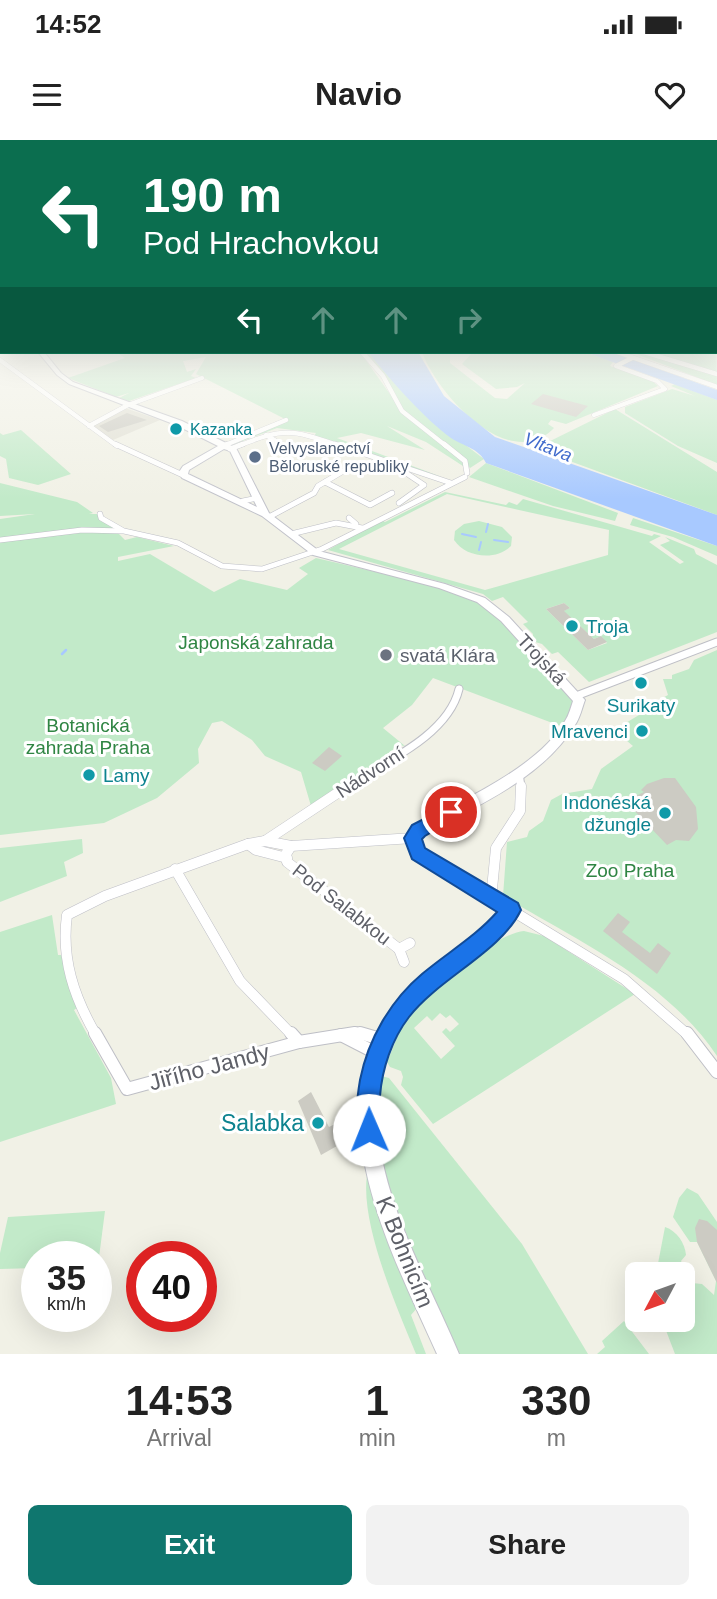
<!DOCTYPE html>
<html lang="en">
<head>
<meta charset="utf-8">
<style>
	body { margin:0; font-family:Arial,sans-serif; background:#f2f2f2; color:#222; height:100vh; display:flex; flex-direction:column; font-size:26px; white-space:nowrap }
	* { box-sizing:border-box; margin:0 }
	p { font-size:23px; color:#767676 }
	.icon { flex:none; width:38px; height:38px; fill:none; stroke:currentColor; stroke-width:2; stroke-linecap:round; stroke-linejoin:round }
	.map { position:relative; height:1214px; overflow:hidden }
	.details { display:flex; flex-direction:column; background:#fff; flex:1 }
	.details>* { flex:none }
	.hud { position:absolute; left:0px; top:0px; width:718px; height:214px; box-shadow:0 7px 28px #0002; background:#0b6e4f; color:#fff; overflow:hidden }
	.needle { width:46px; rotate:229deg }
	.buttons { position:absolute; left:625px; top:1122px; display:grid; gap:14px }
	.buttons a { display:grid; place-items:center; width:70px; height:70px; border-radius:10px; background:#fff; box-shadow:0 7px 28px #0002; font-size:35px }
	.speed { position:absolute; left:21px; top:1101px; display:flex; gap:14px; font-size:35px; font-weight:700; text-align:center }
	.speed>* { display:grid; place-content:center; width:91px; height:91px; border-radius:50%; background:#fff; box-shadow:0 7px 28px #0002; line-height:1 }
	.speed small { font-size:18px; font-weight:400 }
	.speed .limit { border:10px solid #d22; background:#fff; color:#111 }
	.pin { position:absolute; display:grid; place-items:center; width:60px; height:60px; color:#fff; margin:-30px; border:4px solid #fff; border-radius:50%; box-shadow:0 2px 7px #0007 }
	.me { position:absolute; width:77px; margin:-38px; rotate:359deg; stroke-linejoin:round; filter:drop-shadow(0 0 5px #0008) }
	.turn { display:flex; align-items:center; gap:24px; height:147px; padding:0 28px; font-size:32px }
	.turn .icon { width:91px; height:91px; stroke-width:2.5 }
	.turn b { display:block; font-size:49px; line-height:60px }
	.lanes { display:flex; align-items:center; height:66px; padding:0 28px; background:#0003; justify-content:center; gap:35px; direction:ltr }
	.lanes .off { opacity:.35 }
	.eta { display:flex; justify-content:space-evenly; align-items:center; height:119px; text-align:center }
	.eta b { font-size:42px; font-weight:700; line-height:49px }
	.cta { display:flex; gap:14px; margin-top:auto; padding:14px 28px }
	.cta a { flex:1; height:80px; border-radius:10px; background:#0f766e; color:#fff; font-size:28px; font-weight:700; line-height:80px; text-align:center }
	.cta a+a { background:#f2f2f2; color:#222 }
	.status { display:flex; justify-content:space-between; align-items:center; height:49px; padding:0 35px; background:#fff; direction:ltr }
	.status svg { height:19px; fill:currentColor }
	header { display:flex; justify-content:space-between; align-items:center; height:91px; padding:0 28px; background:#fff; font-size:32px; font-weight:700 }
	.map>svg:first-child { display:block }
	.education { fill:#e1e0d5 }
	.green { fill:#c2eac9; fill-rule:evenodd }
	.water { fill:#a8c9ff }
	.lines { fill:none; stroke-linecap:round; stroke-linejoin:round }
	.stream-far1 { stroke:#a8c9ff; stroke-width:2 }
	.stream { stroke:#a8c9ff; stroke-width:2.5 }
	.building { fill:#cccbc3 }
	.street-far4-casing { stroke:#bebfc6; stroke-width:5 }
	.street-far3-casing { stroke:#bebfc6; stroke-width:6 }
	.street-far2-casing { stroke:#bebfc6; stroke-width:9 }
	.street-far1-casing { stroke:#bebfc6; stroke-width:11 }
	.street-casing { stroke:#bebfc6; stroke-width:14 }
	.secondary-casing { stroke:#c1c2ca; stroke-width:2 }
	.street-far4 { stroke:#fff; stroke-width:4.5 }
	.street-far3 { stroke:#fff; stroke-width:5 }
	.street-far2 { stroke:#fff; stroke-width:7 }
	.street-far1 { stroke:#fff; stroke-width:10 }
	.street { stroke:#fff; stroke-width:12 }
	.secondary { fill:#fff; fill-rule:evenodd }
	.route { fill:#1a73e8; stroke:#114b97; stroke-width:2 }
	.culture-dot { fill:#0f9aa8; stroke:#fff; stroke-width:2.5 }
	.service-dot { fill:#5c6f8a; stroke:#fff; stroke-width:2.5 }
	.worship-dot { fill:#6b7280; stroke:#fff; stroke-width:2.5 }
	.labels { text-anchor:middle; stroke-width:6; stroke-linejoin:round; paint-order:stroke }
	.far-culture-label { font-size:16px; fill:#0d838f; stroke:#fff; text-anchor:start }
	.far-service-label { font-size:16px; fill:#4e5e75; stroke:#fff; text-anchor:start }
	.far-water-label { font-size:18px; font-style:italic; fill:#416bcc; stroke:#fff }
	.culture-label { font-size:19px; fill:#0d838f; stroke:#fff; text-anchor:start }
	.park-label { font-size:19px; fill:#2f8543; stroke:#fff }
	.worship-label { font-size:19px; fill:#5b616d; stroke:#fff; text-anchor:start }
	.street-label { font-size:19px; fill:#5e6068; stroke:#fff }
	.near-street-label { font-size:23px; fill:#5e6068; stroke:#fff }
	.near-culture-label { font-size:23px; fill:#0d838f; stroke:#fff; text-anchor:end }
</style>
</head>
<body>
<div class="status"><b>14:52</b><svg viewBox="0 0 49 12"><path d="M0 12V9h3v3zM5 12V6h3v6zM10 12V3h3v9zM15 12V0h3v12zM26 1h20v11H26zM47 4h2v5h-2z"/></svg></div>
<header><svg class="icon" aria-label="menu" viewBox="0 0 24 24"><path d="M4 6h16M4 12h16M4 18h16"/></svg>Navio<svg class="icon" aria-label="heart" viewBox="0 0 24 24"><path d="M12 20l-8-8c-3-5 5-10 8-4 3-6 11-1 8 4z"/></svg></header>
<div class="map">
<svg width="717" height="1214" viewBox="0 0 717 1214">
	<rect width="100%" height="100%" fill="#f1f1e6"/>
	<path class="education" d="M125,268l35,12 -47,20 -20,-14z"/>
	<g class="green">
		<path d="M716,197l1,48 -86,-33h85z"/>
		<path d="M116,212h244l42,59 -19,-35 -20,-24h5l58,63 58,44 -14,9 -9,-9 5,9 -40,-26 -39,-16 38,24 -64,-17 -24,5 105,39 -128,-41 2,-3 -39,-5 -48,18 58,-26 -91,-46 10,-17 -23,4 4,11 9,-3 -5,7 5,2 -67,23 -10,-3 10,-5 -13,4 -48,-19 57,-20z"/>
		<path d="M422,212h28v11l45,35 12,1 18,-16 -8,4 -21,2 -34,-25 11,-12h112l28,10 -3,4 40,13 8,7 -92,38 -15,-4 -3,4 6,4 -2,2c-46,42 -115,-37 -130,-78z"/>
		<path d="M675,244l42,16v63l-39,-17 -53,-33v-6l47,-18 23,7 -24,-10z"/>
		<path d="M615,269l102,63v43l-161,-59 -21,-3 1,-5z"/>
		<path d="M21,290l50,44 -33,11 -29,-7 -3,-19 -6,-3v-23l3,2z"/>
		<path d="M486,323l132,50 -3,8 -62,-15 -84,-29z"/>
		<path d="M0,343l77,19 16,11 -4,1h8l18,15 -34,-1 -81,11v-20l35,-5 -35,2z"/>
		<path d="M445,352l61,13 3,-3 8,3 6,-6 129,37 2,-2 7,2 -12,6 31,22 4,-2 -24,-17 10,-4 -5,-4 29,12 2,5 21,11v67l-128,50 -31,-30 -6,2 -10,-10 -10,-3 1,-7 -10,-10 5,-2 -25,-25 -11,4 -9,-7 -155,-44 53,-30 4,2zM447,354l162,36 -1,25 -123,35 -146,-41zM564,463l6,5 -7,3 31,28 7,-3 6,7 -19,7 -42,-41z"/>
		<path d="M633,378l84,28v10l-44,-19 -43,-12z"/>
		<path d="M479,381l23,6 10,10 -1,9c-15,15 -45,12 -57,-6l1,-9 9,-7z"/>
		<path d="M88,392l30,1 7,7 12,-3 37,9 -56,11v4l32,-7 64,38 26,-13 47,11 21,-16 -9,-6 17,-10 116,27 42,15 27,20 71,78v12l-9,17 -130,-49 -21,27 -29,23 22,18 -7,-1 -5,4 1,4 -83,53 -10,-34 -36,-16 -13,-16 -30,-19 -10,2 -14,26 1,14 -42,35 -53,25 -104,12v-293z"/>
		<path d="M717,510v406c-50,-75 -139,-115 -214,-160l4,-54 20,-5 2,-6 14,-10 8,-21 11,-6 30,-5 9,-20 32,-23 -19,-16 30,-18 5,3 13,-5 -9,-7 15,-8 -5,-16h9v-4l17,-6 5,-9z"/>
		<path d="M82,699l1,14 -19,9 3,14 -67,26v-54z"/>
		<path d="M52,775l6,40h3l17,52 -4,3 37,68 5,26 -116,38v-210z"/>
		<path d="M524,791l20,5 91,58 -202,130 -32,-39 2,-8 -2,-6 -11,-4 -3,-5c6,-13 10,-28 18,-40 17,-25 89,-89 119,-91zM440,873l6,5 4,-3 9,9 -9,8 -4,-4 -4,4 13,14 -14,13 -27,-31 13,-12 5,5z"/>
		<path d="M377,935l12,3 133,166 66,110h-128l-20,-36 -58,-141 -6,-42z"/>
		<path d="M367,1035l12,42 38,91 -6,7 15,39h-10c-19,-46 -56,-130 -49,-179z"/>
		<path d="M687,1048l11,6 19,28v132h-42l-13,-34h20v-46h-26l9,-47c12,4 20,16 21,28l-5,6 11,22 10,1 12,11 2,-14 -19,-39h-7l-17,-25 6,-19z"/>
		<path d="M105,1071l-7,54 -2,-9h-59v12l-37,1v-16l8,-36z"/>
		<path d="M624,1181l25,33h-52l8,-7 -3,-6z"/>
	</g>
	<g class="water">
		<path d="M368,212h50l26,44 51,41 222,78v31l-231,-83c-7,-15 -23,-17 -35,-25 -26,-19 -60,-57 -83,-86z"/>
		<path d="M585,212h26l106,38v10z"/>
	</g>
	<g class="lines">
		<g class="stream-far1">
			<path d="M486,392l2,-8"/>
			<path d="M462,394l14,3"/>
			<path d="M494,400l14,2"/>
			<path d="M479,410l2,-8"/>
		</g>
		<g class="stream">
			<path d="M255,498l6,10"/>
			<path d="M62,514l4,-4"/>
		</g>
	</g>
	<g class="building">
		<path d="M543,254l45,12 -12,11 -45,-13z"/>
		<path d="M127,273l20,7 -39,12 -9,-6z"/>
		<path d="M564,463l6,5 -6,3 30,28 7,-3 6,6 -19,8 -42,-41z"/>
		<path d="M329,607l13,9 -17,15 -13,-8z"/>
		<path d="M664,638h11l21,29 2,22 -9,12 -13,-1 -9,5 -40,-42 11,-5 -2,-2 8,-4 -3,-2 6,-6z"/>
		<path d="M618,773l12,9 -8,10 28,21 8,-10 13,10 -14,21 -54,-43z"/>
		<path d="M311,952l18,35 8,-4 7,19 -23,13 -23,-54z"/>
		<path d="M699,1079l8,2 10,9v53l-20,-41 -2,-14z"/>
	</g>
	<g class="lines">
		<defs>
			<g id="street-far4">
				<path d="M362,212l21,24 19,35 44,35"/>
				<path d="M617,212l100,35"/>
				<path d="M644,212l73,22"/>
				<path d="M0,220l117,86"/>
				<path d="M594,275l71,-26 -8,-8 -41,-15 16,-8"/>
				<path d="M89,286l39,-21 74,-27"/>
				<path d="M266,295l18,11"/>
				<path d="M223,306l63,-26"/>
				<path d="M238,306c48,-19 54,-16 102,0"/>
			</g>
			<g id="street-far3">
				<path d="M115,304l70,32"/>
				<path d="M281,304l12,7"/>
				<path d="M335,304l116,39"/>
				<path d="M444,304l21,17 2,12"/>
				<path d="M223,306l5,-2"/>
				<path d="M230,309l13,-5"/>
				<path d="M376,320l-9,8 12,4"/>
				<path d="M391,323l33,22 -25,18"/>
				<path d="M325,342l45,23 22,-12"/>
				<path d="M243,361l14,-3"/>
				<path d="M100,374l1,4 21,12"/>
				<path d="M269,377l45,-24 4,-7 27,-16"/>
				<path d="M349,378l7,6"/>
				<path d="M291,394l45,-11 26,5"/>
				<path d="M0,400l82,-10 42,1 54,12 44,23 40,3 60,-20 143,-72"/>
			</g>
			<g id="street-far2">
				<path d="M576,556l141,-54"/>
				<path d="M519,633l2,14"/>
				<path d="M345,647c38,-24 103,-51 114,-98"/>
			</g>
			<g id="street-far1">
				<path d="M265,701l83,-55"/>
				<path d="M248,704l8,6 31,8"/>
				<path d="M291,706l-5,8 1,8 112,87 5,13"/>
				<path d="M175,729l65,112 52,54"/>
				<path d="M491,759l5,-51 24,-37 1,-25"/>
				<path d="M511,770l113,69 64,56"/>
				<path d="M399,809l11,-6"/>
				<path d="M96,895c-22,-38 -35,-76 -29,-120l38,-19 143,-52 17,-3 26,5 122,-8"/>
				<path d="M344,895h22"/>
			</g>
			<g id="street">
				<path d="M95,893l32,56 172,-47 56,-9"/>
				<path d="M291,893l8,9"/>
				<path d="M360,893l24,7"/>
				<path d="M687,893l30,39"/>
				<path d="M341,895l37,19"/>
			</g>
			<path id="secondary" d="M38,212h6l17,21 12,9 109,39 54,27 33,65 50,38 126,33 40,14 24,19 76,83c-3,8 -5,18 -10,25 -33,54 -99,81 -152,110l-3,4 4,10 92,56 2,5c-20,45 -75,60 -104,97 -87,108 1,241 45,347h-22c-49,-109 -127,-252 -34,-360 29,-32 72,-47 98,-82l-88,-55 -7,-19 7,-11c47,-26 125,-59 152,-106 4,-6 6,-14 8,-20l-72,-80 -24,-19 -38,-14 -126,-33 -51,-39 -80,-38 -3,-6 4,-6 35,-20 -42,-21 -107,-41 -12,-9zM224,309l6,2 27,56 -69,-33 1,-4z"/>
		</defs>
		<use href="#street-far4" class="street-far4-casing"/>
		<use href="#street-far3" class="street-far3-casing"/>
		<use href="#street-far2" class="street-far2-casing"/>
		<use href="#street-far1" class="street-far1-casing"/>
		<use href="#street" class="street-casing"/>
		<use href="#secondary" class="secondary-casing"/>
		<use href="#street-far4" class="street-far4"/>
		<use href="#street-far3" class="street-far3"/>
		<use href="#street-far2" class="street-far2"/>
		<use href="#street-far1" class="street-far1"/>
		<use href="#street" class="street"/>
		<use href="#secondary" class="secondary"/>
	</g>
	<linearGradient id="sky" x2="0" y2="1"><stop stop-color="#8ebcf1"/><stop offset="0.53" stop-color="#f9f9f4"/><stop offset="1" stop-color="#f9f9f4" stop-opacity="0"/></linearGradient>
	<rect width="717" height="359" fill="url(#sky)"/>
	<path class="route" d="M451,665l8,7 -2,5 -32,19 -3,3 3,9 93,55 3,7c-20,42 -82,68 -112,107 -17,22 -27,52 -29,79 -1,15 3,29 -2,42l-9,4 -8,-4c-7,-17 -4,-40 -1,-58 8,-41 31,-80 62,-106 25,-21 54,-38 75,-62l-85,-53 -8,-21 8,-13z"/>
	<g class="culture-dot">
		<circle cx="176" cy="289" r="7"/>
		<circle cx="572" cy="486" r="7"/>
		<circle cx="641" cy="543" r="7"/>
		<circle cx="642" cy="591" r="7"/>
		<circle cx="89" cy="635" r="7"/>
		<circle cx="665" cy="673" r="7"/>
		<circle cx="318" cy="983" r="7"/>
	</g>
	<circle class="service-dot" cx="255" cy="317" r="7"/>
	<circle class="worship-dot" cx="386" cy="515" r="7"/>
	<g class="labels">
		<g class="far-culture-label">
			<text x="190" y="295">Kazanka</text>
		</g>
		<g class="far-service-label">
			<text x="269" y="314">Velvyslanectví<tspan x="269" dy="18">Běloruské republiky</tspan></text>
		</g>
		<g class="far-water-label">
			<text transform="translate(548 307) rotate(22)" y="6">Vltava</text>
		</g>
		<g class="culture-label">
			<text x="586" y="493">Troja</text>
			<text x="641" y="572" text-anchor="middle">Surikaty</text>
			<text x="628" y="598" text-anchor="end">Mravenci</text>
			<text x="103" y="642">Lamy</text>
			<text x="651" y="669" text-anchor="end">Indonéská<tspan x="651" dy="22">džungle</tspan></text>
		</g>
		<g class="park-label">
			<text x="256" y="509">Japonská zahrada</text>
			<text x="88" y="592">Botanická<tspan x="88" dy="22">zahrada Praha</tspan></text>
			<text x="630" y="737">Zoo Praha</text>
		</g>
		<g class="worship-label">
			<text x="400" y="522">svatá Klára</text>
		</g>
		<g class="street-label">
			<text transform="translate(542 519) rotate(47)" y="7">Trojská</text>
			<text transform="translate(370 632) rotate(-33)" y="7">Nádvorní</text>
			<text transform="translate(342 764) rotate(38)" y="7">Pod Salabkou</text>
		</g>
		<g class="near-street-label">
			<text transform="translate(209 927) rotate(-15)" y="8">Jiřího Jandy</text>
			<text transform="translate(405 1112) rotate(68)" y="8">K Bohnicím</text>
		</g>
		<g class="near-culture-label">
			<text x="304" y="991">Salabka</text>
		</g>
	</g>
</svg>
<div class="buttons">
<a><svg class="needle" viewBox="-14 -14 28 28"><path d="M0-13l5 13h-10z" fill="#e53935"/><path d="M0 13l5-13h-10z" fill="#767676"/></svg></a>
</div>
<div class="speed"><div>35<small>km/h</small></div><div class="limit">40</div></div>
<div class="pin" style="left:451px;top:672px;background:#d93025"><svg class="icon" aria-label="arrive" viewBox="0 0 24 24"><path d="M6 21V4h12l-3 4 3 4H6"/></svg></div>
<svg class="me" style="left:369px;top:990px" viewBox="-20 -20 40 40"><circle r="19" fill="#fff"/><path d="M0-13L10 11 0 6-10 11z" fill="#1a73e8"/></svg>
<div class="hud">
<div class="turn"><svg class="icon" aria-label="left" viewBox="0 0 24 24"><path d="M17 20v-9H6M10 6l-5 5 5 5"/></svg><div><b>190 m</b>Pod Hrachovkou</div></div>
<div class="lanes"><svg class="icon" aria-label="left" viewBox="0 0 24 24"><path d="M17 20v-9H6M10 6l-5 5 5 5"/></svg><svg class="icon off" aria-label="ahead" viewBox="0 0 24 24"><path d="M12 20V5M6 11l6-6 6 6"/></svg><svg class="icon off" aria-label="ahead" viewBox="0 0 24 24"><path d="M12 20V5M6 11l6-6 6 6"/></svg><svg class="icon off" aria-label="right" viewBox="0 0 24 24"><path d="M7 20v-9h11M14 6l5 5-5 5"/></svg></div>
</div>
</div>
<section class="details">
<div class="eta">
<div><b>14:53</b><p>Arrival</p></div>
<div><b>1</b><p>min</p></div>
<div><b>330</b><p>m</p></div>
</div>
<div class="cta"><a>Exit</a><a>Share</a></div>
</section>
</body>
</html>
